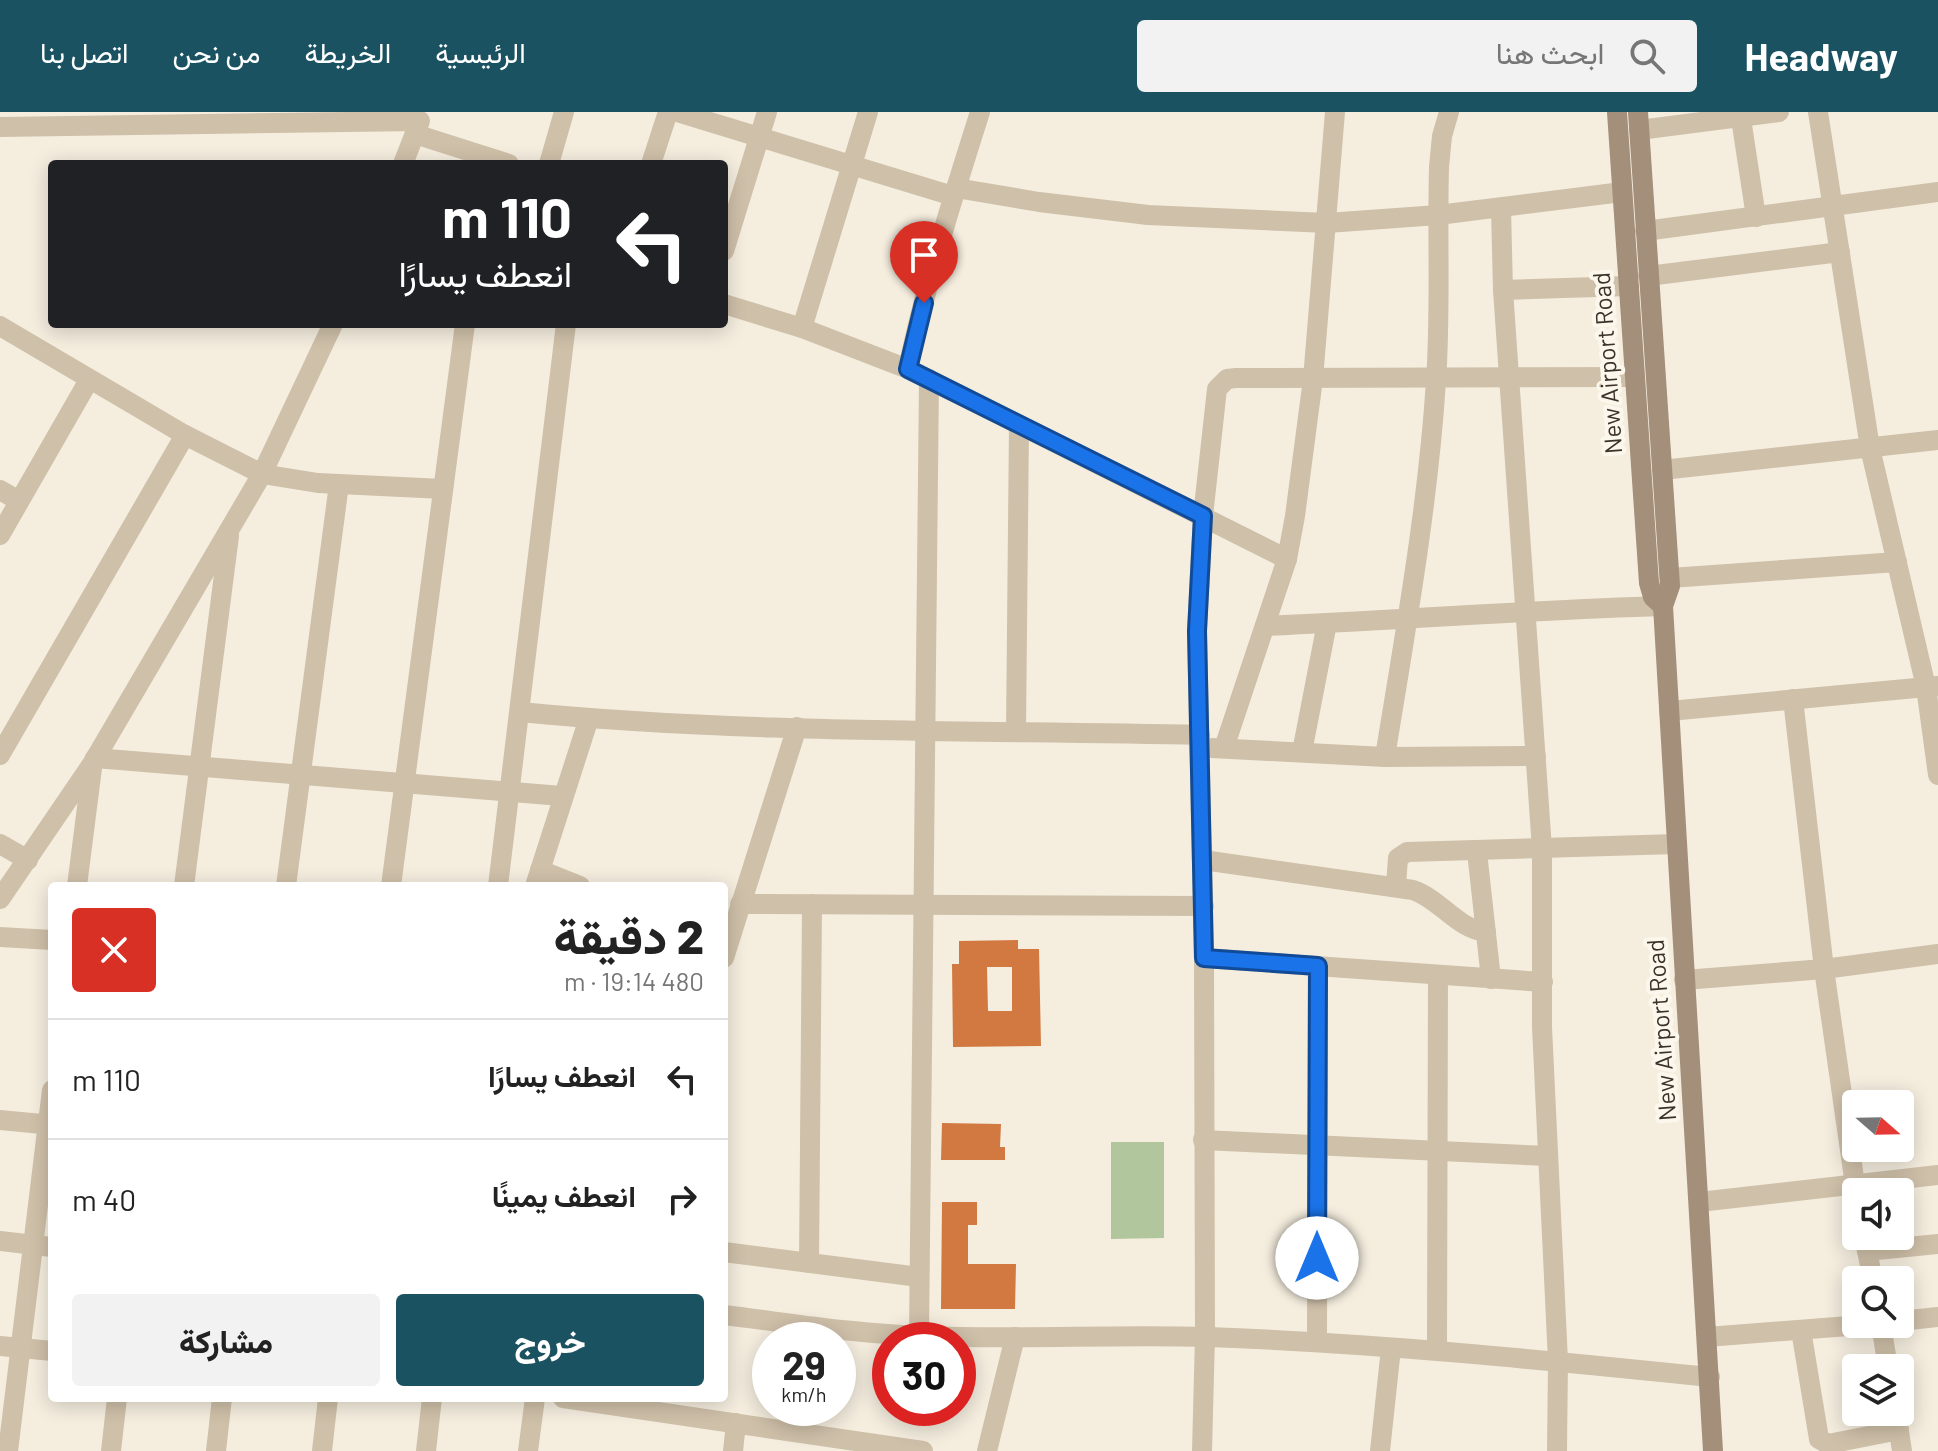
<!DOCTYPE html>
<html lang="ar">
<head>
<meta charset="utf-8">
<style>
	body { margin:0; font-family:Barlow,Vazirmatn,sans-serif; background:#f2f2f2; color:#222; direction:rtl; height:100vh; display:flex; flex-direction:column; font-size:30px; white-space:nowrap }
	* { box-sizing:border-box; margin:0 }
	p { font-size:26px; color:#767676 }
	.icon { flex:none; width:44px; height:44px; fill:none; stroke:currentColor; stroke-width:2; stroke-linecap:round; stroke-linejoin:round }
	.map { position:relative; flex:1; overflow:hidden; direction:ltr }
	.sheet { position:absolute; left:48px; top:770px; width:680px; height:520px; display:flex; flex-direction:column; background:#fff; border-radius:8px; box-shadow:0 4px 20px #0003; direction:rtl }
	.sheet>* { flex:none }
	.top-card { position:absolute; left:48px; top:48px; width:680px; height:168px; border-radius:8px; box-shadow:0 4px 20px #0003; direction:rtl; background:#202124; color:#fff; overflow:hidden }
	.needle { width:52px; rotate:110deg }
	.fabs { position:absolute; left:1842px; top:978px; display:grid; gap:16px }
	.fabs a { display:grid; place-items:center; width:72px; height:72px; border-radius:8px; background:#fff; box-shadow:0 4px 20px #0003; font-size:40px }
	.speed { position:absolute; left:752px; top:1210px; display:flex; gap:16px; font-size:40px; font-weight:700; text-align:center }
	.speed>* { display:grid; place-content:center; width:104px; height:104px; border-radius:50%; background:#fff; box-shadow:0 4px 20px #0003; line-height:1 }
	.speed small { font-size:20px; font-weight:400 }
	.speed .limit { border:12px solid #d22; background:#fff; color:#111 }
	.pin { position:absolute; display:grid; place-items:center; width:68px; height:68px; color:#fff; margin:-82px -34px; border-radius:50% 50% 50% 0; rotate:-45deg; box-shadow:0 0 8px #0007 }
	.pin .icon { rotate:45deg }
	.me { position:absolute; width:88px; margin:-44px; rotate:0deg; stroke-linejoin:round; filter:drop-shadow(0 0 6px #0008) }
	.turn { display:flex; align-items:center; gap:28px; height:168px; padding:0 24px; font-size:36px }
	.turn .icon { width:104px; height:104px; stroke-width:2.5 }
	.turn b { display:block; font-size:56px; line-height:68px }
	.round { display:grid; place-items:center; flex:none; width:84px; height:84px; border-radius:8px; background:#f2f2f2 }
	.summary { display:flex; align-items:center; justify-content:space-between; height:136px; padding:0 24px }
	h1 { font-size:48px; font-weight:800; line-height:60px }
	.primary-button { display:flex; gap:16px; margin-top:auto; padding:16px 24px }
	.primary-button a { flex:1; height:92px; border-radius:8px; background:#1a5261; color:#fff; font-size:32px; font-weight:800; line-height:92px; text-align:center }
	.primary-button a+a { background:#f2f2f2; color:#222 }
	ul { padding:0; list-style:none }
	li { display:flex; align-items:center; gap:24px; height:120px; padding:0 24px; border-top:2px solid #e0e0e0 }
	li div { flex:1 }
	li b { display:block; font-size:30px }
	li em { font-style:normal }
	header { display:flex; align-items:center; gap:48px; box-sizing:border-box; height:112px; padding:0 40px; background:#1a5261; color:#fff }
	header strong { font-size:38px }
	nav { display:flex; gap:44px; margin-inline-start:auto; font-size:28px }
	.search { width:560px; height:72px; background:#f2f2f2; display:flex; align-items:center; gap:20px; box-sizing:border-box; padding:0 28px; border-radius:8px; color:#767676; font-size:30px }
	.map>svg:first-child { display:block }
	.green { fill:#b2c69d }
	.building { fill:#d17941; fill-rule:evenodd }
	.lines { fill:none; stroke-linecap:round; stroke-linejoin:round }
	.street { stroke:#cfc0a9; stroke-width:20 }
	.secondary { stroke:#a38f7a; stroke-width:20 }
	.route-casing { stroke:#114b97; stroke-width:20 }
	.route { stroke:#1a73e8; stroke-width:14 }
	.labels { text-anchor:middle; stroke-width:8; stroke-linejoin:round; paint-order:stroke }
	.street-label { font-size:24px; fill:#3b3229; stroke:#fcf7ec }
</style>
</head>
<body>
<header>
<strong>Headway</strong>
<div class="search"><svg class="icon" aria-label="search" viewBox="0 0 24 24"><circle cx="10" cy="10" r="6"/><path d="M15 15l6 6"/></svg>ابحث هنا</div>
<nav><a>الرئيسية</a><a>الخريطة</a><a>من نحن</a><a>اتصل بنا</a></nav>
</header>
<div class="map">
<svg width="1938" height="1339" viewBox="0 0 1938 1339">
	<rect width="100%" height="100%" fill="#f5eedf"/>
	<path class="green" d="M1111,1030h53v96l-53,1z"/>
	<g class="building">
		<path d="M1018,828v9h21l2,97 -88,1 -1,-83h7v-23zM987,855h25v44h-24z"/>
		<path d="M942,1011l59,1 -1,23h5v13h-64z"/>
		<path d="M942,1090h35v23h-9v39h48l-1,45h-74z"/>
	</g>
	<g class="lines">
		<g class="street">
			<path d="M677,0l276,84"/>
			<path d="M1740,0l16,105"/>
			<path d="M1818,0l52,336 56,239 12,88"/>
			<path d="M0,15l420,-6"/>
			<path d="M1639,18l140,-18"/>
			<path d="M415,22l94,30"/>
			<path d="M403,52l16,-41"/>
			<path d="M549,52l15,-52"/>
			<path d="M651,52l17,-52"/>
			<path d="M956,76l83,14 109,13 179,8 111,-8 184,-23"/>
			<path d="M1501,96l2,82 39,559v178l16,334 -1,90"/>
			<path d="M1645,119l293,-39"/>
			<path d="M724,139l43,-139"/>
			<path d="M1648,164l192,-24"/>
			<path d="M1503,178l126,-4"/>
			<path d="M724,192l78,24 106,41 379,190"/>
			<path d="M0,214l185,109 77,39 56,9 125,6"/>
			<path d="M802,216l66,-216"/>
			<path d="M908,257c18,-87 45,-172 72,-257"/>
			<path d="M1662,358l276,-30"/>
			<path d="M0,378l19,11"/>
			<path d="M0,423l89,-155"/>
			<path d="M1670,466l227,-16"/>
			<path d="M1265,514c133,-6 265,-16 398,-20"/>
			<path d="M1793,587l31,270 32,223"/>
			<path d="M1669,599l269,-25"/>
			<path d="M520,600c225,22 454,18 680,23"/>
			<path d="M1016,619l3,-306"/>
			<path d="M1212,636l173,9 151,-1"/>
			<path d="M1224,636l63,-189 8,-43 18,-137 22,-267"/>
			<path d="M1302,640l25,-129"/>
			<path d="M0,643l185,-320"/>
			<path d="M1385,645c20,-124 43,-250 51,-376 5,-70 1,-142 3,-214l3,-31 7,-24"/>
			<path d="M95,646l467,38"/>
			<path d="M0,732l28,16"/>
			<path d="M1477,740l14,127"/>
			<path d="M1203,748l210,30c27,9 44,39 73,42"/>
			<path d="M540,758l40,16"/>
			<path d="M77,774l15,-118"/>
			<path d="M184,774l45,-350"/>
			<path d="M286,774l53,-402"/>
			<path d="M391,774l74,-562"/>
			<path d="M498,774l68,-562"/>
			<path d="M535,774l54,-168"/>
			<path d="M1396,774l2,-28 9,-6 270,-8"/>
			<path d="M0,787l92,-135 170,-290 71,-150"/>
			<path d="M740,792l464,2"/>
			<path d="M0,825l52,3"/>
			<path d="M724,846l73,-231"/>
			<path d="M1204,846l339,24"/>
			<path d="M1684,868l140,-11 114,-15"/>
			<path d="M0,1008l52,5"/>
			<path d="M1203,1028l345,16"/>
			<path d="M1699,1090l239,-27"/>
			<path d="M1864,1124l9,44"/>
			<path d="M0,1129l52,6"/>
			<path d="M1867,1139l71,-7"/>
			<path d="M724,1140l195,25"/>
			<path d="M809,1151l3,-359"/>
			<path d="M724,1203c66,8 132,19 199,21 95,4 190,-2 285,1 168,6 335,23 502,40"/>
			<path d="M1900,1209l38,-4"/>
			<path d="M1881,1212l7,44"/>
			<path d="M1801,1218l18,109 9,5 71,-14"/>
			<path d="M919,1224l10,-957"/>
			<path d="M1707,1225l167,-13"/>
			<path d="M1317,1230l1,-376"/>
			<path d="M0,1234l52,5"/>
			<path d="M1437,1238l1,-375"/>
			<path d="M563,1286l360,53"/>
			<path d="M1896,1300l6,39"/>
			<path d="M8,1339l44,-361"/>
			<path d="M111,1339l6,-53"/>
			<path d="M216,1339l6,-53"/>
			<path d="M322,1339l6,-53"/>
			<path d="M426,1339l6,-53"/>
			<path d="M528,1339l7,-53"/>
			<path d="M733,1339l3,-28"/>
			<path d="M987,1339l28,-114"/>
			<path d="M1202,1339l3,-114 -1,-379 -7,-327 6,-115 14,-127 10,-10 9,-1 399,-1"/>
			<path d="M1380,1339l11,-103"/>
		</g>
		<g class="secondary">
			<path d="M1617,0l32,471 4,14 10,9"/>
			<path d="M1638,0l32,474 -7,20 50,845"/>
		</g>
	</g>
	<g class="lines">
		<defs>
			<path id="route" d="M924,191l-16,66 295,147 -6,115 7,327 114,8 -1,292"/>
		</defs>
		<use href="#route" class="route-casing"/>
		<use href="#route" class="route"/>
	</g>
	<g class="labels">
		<g class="street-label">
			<text transform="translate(1608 251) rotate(-94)" y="8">New Airport Road</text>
			<text transform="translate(1662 918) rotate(-94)" y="8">New Airport Road</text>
		</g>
	</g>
</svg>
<div class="fabs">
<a><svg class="needle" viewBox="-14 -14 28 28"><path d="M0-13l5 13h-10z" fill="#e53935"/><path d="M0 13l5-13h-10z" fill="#767676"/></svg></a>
<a><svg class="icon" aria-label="sound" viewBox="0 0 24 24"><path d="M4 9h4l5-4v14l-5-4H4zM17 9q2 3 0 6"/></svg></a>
<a><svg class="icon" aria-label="search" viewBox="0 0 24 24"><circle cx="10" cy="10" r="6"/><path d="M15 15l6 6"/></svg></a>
<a><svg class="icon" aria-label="layers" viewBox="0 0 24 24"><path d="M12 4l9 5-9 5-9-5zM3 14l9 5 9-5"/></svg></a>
</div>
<div class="speed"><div>29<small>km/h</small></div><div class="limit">30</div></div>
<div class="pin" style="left:924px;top:191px;background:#d93025"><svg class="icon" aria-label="arrive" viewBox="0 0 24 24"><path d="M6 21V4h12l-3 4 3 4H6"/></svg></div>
<svg class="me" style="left:1317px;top:1146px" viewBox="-20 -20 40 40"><circle r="19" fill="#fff"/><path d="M0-13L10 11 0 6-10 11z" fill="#1a73e8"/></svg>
<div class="top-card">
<div class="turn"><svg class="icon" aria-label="left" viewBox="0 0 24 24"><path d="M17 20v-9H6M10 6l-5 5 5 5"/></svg><div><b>110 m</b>انعطف يسارًا</div></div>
</div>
<section class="sheet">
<div class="summary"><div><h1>2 دقيقة</h1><p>480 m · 19:14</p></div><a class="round" style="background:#d93025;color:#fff"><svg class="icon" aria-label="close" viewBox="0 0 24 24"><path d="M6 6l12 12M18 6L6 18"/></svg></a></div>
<ul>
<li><svg class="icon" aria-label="left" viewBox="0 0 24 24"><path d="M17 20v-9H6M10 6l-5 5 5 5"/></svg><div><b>انعطف يسارًا</b></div><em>110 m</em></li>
<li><svg class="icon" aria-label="right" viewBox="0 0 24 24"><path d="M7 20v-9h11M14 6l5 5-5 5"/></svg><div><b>انعطف يمينًا</b></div><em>40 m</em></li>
</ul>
<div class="primary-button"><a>خروج</a><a>مشاركة</a></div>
</section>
</div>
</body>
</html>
